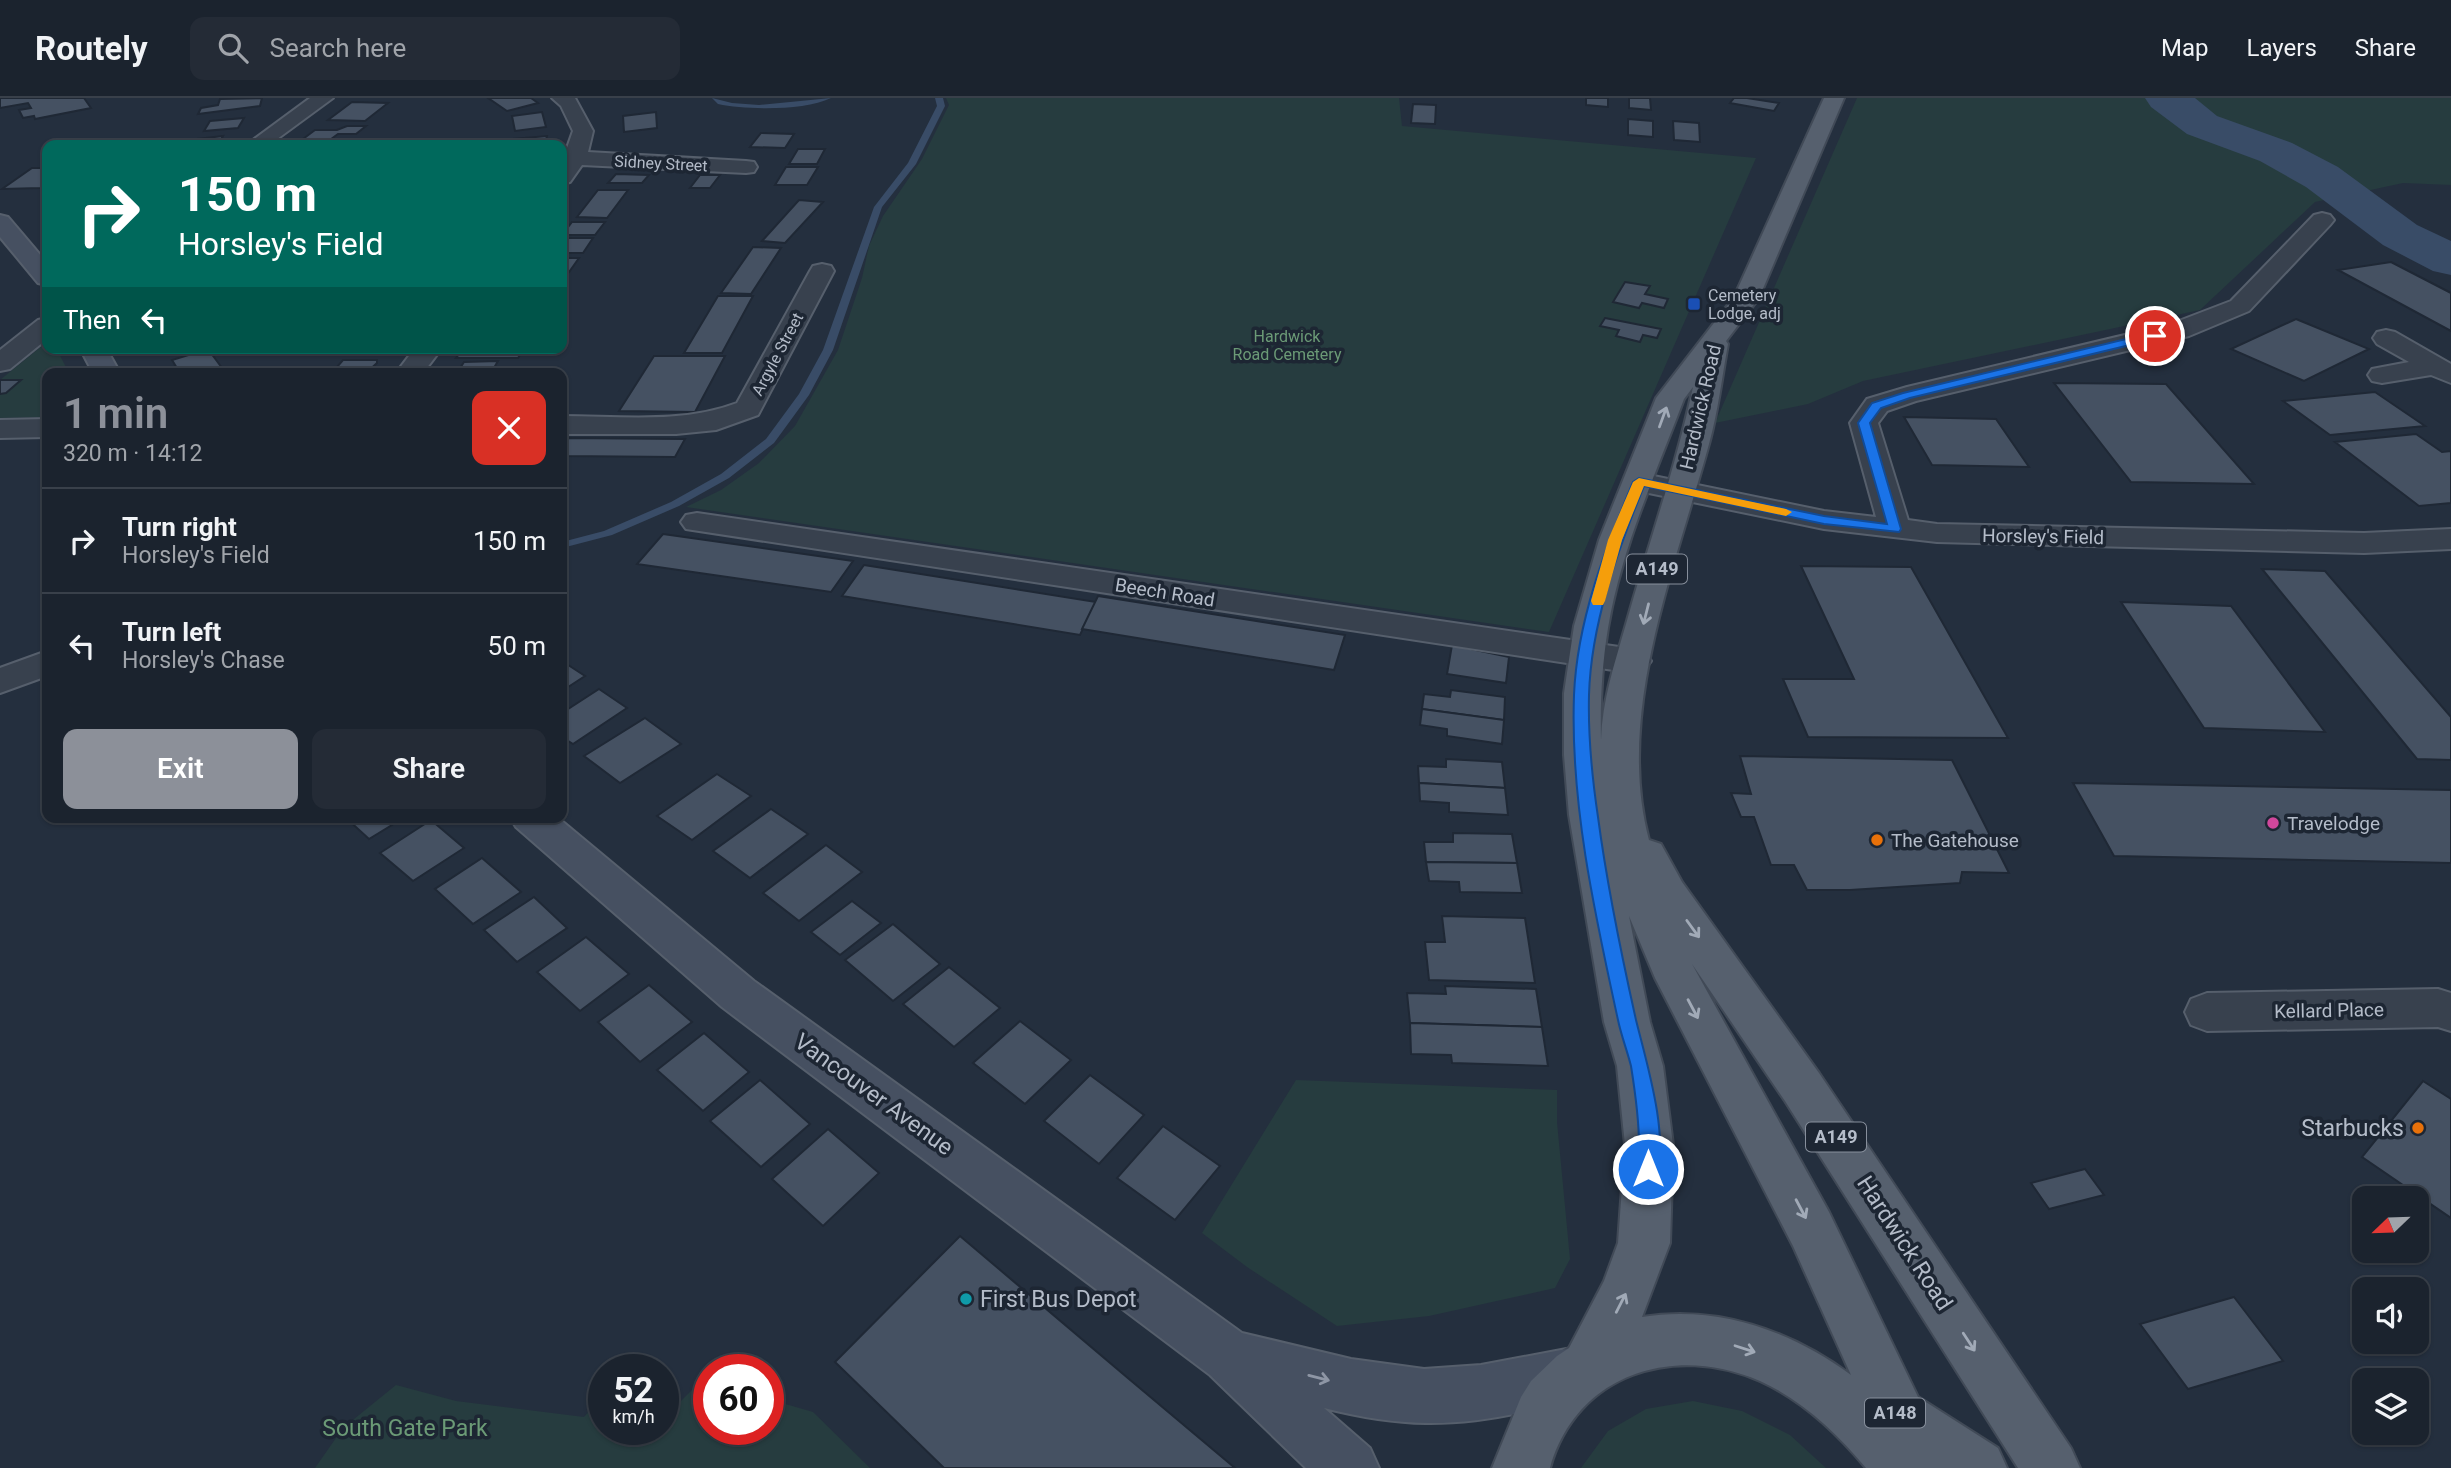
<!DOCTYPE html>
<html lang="en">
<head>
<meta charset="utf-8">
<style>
	body { margin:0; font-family:Roboto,sans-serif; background:#242b36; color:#f1f3f6; height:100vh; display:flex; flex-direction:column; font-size:26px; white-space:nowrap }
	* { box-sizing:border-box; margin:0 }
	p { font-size:23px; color:#a0a4aa }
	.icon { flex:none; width:38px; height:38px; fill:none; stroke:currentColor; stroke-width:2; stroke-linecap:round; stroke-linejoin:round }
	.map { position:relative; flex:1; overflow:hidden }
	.sheet { position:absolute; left:42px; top:270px; width:525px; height:455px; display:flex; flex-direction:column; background:#1b232e; border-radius:14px; box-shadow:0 2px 5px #0004,0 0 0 2px #39404a }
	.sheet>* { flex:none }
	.guide { position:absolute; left:42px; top:42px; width:525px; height:214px; border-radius:14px; box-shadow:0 2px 5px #0004,0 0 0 2px #39404a; background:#00695c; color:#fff; overflow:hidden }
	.needle { width:46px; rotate:247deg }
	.fabs { position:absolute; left:2352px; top:1088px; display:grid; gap:14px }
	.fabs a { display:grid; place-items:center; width:77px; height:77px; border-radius:14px; background:#1b232e; box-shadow:0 2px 5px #0004,0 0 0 2px #39404a; font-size:35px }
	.speed { position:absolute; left:588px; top:1256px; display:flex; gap:14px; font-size:35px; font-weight:700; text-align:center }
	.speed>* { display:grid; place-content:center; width:91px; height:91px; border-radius:50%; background:#1b232e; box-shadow:0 2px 5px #0004,0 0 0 2px #39404a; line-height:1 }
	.speed small { font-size:18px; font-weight:400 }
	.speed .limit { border:10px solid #d22; background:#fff; color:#111 }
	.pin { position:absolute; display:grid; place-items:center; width:60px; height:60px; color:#fff; margin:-30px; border:4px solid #fff; border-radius:50%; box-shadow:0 2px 7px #0007 }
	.me { position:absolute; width:77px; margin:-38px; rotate:0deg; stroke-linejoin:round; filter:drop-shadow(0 0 5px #0008) }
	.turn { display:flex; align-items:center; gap:24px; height:147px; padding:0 21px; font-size:32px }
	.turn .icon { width:91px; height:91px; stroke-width:2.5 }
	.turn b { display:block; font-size:49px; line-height:60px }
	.then { display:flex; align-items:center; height:66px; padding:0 21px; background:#0003; gap:14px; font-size:26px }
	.round { display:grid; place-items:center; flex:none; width:74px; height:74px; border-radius:14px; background:#242b36 }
	.head { display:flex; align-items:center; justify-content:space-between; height:119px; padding:0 21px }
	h1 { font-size:42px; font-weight:600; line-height:52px; color:#8c9099 }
	.primary-button { display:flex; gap:14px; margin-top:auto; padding:14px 21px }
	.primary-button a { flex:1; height:80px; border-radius:14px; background:#8c9099; color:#fff; font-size:28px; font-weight:600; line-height:80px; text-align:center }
	.primary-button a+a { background:#242b36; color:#f1f3f6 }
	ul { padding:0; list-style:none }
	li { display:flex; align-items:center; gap:21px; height:105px; padding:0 21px; border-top:2px solid #39404a }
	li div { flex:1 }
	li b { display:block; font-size:26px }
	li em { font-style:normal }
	header { display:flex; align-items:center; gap:42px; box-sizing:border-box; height:98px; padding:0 35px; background:#1b232e; border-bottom:2px solid #39404a }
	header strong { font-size:33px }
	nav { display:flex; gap:38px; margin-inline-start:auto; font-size:24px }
	.search { width:490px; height:63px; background:#242b36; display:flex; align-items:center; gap:18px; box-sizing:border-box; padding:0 24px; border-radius:14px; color:#a0a4aa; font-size:26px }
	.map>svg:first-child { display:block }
	.green { fill:#263c3f }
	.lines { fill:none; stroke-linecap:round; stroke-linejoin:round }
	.stream { fill:#394c67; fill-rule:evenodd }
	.river { fill:#394c67; fill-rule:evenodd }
	.building { fill:#455162; stroke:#1f2835; stroke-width:2 }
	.minor-casing { stroke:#565f6c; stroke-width:4 }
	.secondary-casing { stroke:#565f6c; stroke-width:4 }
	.primary-casing { stroke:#414a57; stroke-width:4 }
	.minor { fill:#38414e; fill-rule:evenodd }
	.secondary { fill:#465061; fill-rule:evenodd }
	.primary { fill:#56606e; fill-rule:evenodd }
	.oneway { stroke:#a1aab7 }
	.oneway2 { stroke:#8e96a5 }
	.route { fill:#1a73e8; stroke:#114b97; stroke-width:2 }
	.slow { fill:#f59e0b }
	.transit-dot { fill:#1a4fb4; stroke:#1d2633; stroke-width:2.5 }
	.hotel-dot { fill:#d1479c; stroke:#1d2633; stroke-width:2.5 }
	.food-dot { fill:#e8710a; stroke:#1d2633; stroke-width:2.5 }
	.culture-dot { fill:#0f9aa8; stroke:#1d2633; stroke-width:2.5 }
	.labels { text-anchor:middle; stroke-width:7; stroke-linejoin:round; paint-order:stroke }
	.far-street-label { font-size:16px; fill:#b4bcc9; stroke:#1d2633 }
	.far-poi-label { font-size:16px; fill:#b4bcc9; stroke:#1d2633; text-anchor:start }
	.far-park-label { font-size:16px; fill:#6b9a76; stroke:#1d2633 }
	.shield { fill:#1d2633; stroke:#878f9c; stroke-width:2 }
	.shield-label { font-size:18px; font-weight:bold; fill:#b4bcc9 }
	.street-label { font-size:19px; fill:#b4bcc9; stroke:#1d2633 }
	.poi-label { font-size:19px; fill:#b4bcc9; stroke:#1d2633; text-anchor:start }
	.near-street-label { font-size:23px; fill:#b4bcc9; stroke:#1d2633 }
	.near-poi-label { font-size:23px; fill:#b4bcc9; stroke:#1d2633; text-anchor:end }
	.near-park-label { font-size:23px; fill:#6b9a76; stroke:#1d2633 }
</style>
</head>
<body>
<header>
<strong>Routely</strong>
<div class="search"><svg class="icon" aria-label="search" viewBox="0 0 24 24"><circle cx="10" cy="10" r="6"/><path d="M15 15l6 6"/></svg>Search here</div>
<nav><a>Map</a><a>Layers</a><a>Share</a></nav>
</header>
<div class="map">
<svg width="2451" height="1370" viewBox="0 0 2451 1370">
	<rect width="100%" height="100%" fill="#242f3e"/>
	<g class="green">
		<path d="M946,0h453l3,28 354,32 -207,474 -863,-125 35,-17 38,-27 36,-37 43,-76 24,-72 7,-32 14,-30 39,-57 27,-54z"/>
		<path d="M1857,0h594v87l-48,-2 -88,19 -115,108 -337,71 -55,23 -93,19z"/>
		<path d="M47,244v6h9l13,25h-22v44l-47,1v-24l6,-1 14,-12 -20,-1z"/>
		<path d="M1296,982l261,10v32l13,137 -15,29 -126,28 -92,10 -90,-59 -45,-34z"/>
		<path d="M709,1275v57h59v-31l45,13 57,56h-555l28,-40 53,-43 60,16 128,16 6,-7 14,2v18h59v-11z"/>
		<path d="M1693,1303l49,10 48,24 36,33h-245l27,-37 38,-22z"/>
	</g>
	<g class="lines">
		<g class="stream">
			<path d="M712,0l20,5 27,2 72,-7c-27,13 -84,12 -113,6z"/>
			<path d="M935,0h8l2,8 -29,58 -34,43 -49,143 -24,45 -35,48 -45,35 -50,28 -67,29 -50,13v-6l42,-11 67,-29 50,-28 45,-35 33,-45 24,-44 51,-143 34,-44 29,-57z"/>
		</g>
		<path class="river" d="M2145,0h50l22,18 75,27 46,24 79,58 34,16v34l-18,-4 -50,-26 -77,-58 -46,-26 -73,-27 -36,-27z"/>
	</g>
	<g class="building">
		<path d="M0,0h84l7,10 -56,11 -1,-3 -11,2 -4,-8 12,-2 -3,-5 -28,5z"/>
		<path d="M262,0l-2,8 -62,8 3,-6 17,-3 2,-6z"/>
		<path d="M488,0h43l7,5 -31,8z"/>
		<path d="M1586,0h22v9l-22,-2z"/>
		<path d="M1629,0h21l1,12 -22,-2z"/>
		<path d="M1734,0h13l32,5 -5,8 -44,-8z"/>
		<path d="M352,4l36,1 -23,18 -37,-1z"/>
		<path d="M1413,6l23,1 -1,19 -24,-1z"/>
		<path d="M542,14l4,15 -31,4 -3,-15z"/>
		<path d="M656,14l1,16 -33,4 -1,-16z"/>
		<path d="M244,20l-6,10 -34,3 6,-10z"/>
		<path d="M1628,21l25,2v16l-25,-2z"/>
		<path d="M1673,23l26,2 1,19 -26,-2z"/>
		<path d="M347,28h19l-10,8h-18l-15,11h-28l20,-15h22z"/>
		<path d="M761,35l33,1 -9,14 -35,-1z"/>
		<path d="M223,38l-5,9h-32l3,-5z"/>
		<path d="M547,38l-2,9h-33l1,-6z"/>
		<path d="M798,51h27l-8,15h-28z"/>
		<path d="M786,69h32l-11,18h-32z"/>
		<path d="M32,70h15v16l-6,4 -39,1z"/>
		<path d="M616,76l33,1 -7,8h-34z"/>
		<path d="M700,77h20l-10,13h-20z"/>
		<path d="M598,92h30l-21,28 -30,-1z"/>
		<path d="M799,102l24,2 -38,41 -23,-2z"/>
		<path d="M572,124h33l-10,13h-33z"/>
		<path d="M562,140h31l-10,15h-21z"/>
		<path d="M753,149l28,1 -30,46 -30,-1z"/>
		<path d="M562,160h17l-17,24z"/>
		<path d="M2391,164l60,31v38l-113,-61z"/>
		<path d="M1625,184l25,4 -5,8 23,5 -4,9 -22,-5 -3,5 -26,-6z"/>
		<path d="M718,198h35l-31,57h-38z"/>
		<path d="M1605,220l56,11 -4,9 -14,-3 -3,7 -24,-6 3,-6 -19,-4z"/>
		<path d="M2296,221l73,30 -65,32 -73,-32z"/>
		<path d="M348,250h38l-6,7h-39z"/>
		<path d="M464,250h92l-4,6 -32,1 -2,3h-62z"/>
		<path d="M208,251l14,19 -15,5h-27l-8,-13z"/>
		<path d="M654,258h71l-30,56 -76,-1z"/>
		<path d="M343,262h34v3l-11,10h-59l4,-5 26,-1z"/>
		<path d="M498,263l-7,12h-34l7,-11z"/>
		<path d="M0,282h21l-15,13 -6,1z"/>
		<path d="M2054,285l112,1 88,100 -123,-2z"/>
		<path d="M2375,294l50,34 -95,9 -47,-34z"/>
		<path d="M1904,319l92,2 33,48 -97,-2z"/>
		<path d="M2416,336l26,18 9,-1v52l-32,3 -84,-64z"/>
		<path d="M562,340l123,1 -10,18 -113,-1z"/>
		<path d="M663,436l190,27 -22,31 -194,-28z"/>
		<path d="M864,467l232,37 -16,33 -238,-39z"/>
		<path d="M1801,468l110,1 97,171 -200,-1 -25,-58h71z"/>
		<path d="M2262,471l63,2 126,146v43l-34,-1z"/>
		<path d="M1098,498l247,39 -11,35 -252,-41z"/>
		<path d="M2121,504l110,4 94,126 -121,-4z"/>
		<path d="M1452,547l57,12 -3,26 -59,-9z"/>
		<path d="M562,563l23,15 -23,15z"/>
		<path d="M599,591l28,19 -54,36 -11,-7v-24z"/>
		<path d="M1451,592l54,7 -1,23 -82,-11 2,-15 26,3z"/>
		<path d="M1422,611l82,11 -2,24 -55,-8v-7l-27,-4z"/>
		<path d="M645,620l36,26 -61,39 -36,-27z"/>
		<path d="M1740,658l212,4 57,113 -47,-1 -2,11 -110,7h-43l-13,-25h-23l-17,-48h-13l-10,-24 20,1z"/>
		<path d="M1446,661l56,3 3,26 -86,-5 -1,-17 28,1z"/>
		<path d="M717,676l34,22 -59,44 -35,-24z"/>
		<path d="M1419,685l86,5 3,27 -59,-3v-9l-29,-2z"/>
		<path d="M2073,685l378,7v73l-337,-7z"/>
		<path d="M771,711l37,25 -58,44 -37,-27z"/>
		<path d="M345,719h60l-36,22z"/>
		<path d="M431,722l33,28 -51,33 -33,-28z"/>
		<path d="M1453,735l59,1 5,29 -91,-1 -2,-20h29z"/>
		<path d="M826,747l36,27 -63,49 -36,-28z"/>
		<path d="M482,760l39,34 -48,32 -38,-35z"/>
		<path d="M1426,764l91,1 5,30 -62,-1 -1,-10 -30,-1z"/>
		<path d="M534,799l33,31 -50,34 -33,-32z"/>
		<path d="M852,803l29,22 -41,32 -29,-23z"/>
		<path d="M1442,818l83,2 10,65 -106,-3 -4,-38h20z"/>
		<path d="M893,826l47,40 -47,37 -48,-41z"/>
		<path d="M586,839l43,37 -49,37 -43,-39z"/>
		<path d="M949,869l51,41 -46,39 -51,-43z"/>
		<path d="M649,887l43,37 -52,40 -42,-40z"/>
		<path d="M1445,888l91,3 6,38 -132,-4 -3,-30 39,1z"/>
		<path d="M1020,923l51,39 -46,44 -52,-41z"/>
		<path d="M1410,925l132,4 6,39 -96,-3 -1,-8 -40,-1z"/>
		<path d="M704,935l45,39 -46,39 -46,-41z"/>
		<path d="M1090,977l54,40 -45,49 -55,-43z"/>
		<path d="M760,982l50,44 -49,43 -51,-46z"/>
		<path d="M2423,983l28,18v119l-89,-61z"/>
		<path d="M1163,1028l57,40 -45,54 -58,-42z"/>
		<path d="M828,1031l51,44 -56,53 -51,-47z"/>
		<path d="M2085,1071l19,26 -55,14 -18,-26z"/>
		<path d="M960,1138l169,143 106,89h-291l-109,-106z"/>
		<path d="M2234,1199l49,64 -95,28 -48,-65z"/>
	</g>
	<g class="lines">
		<defs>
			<g id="minor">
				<path d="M310,0h23l-64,47h-23z"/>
				<path d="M552,0h23l18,33 -5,21 158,9 8,1 3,5 -3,5 -8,1 -164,-8 -12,17 -8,2v-22l11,-31 -12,-25z"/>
				<path d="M2322,115l8,2 4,5 -4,5 -81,86 -60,25 -273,65 -29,10 -9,12 30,97 29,4 427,9 87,-4v20l-87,4 -427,-11 -113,-13 -185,-38 -11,-3 -4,-6 4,-6 11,-3 185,38 52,6 -26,-94 17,-24 40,-12 264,-63 60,-23 83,-86z"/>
				<path d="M822,166l9,2 3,5 -76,144 -42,15 -40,4h-114v-18c58,0 120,8 175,-13l73,-132 3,-5z"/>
				<path d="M47,220v21l-37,30 -10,2v-21l38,-30z"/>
				<path d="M2386,232l9,2 56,32v19l-20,-8 -49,8 -10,-2 -4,-6 4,-6 37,-7 -32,-18 -4,-6 4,-6z"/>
				<path d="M415,250h27l-19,25h-27z"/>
				<path d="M47,321v18l-47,1v-18z"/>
				<path d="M697,415l936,136 12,4 6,8 -6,8 -12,4 -947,-144 -5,-7 5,-7z"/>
				<path d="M47,553v25l-47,17v-25z"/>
				<path d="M2438,891l13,4v38l-13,-4 -231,4 -16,-6 -6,-13 6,-13 16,-6z"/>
			</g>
			<g id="secondary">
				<path d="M0,117l8,2 39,46v22l-9,-2 -38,-46z"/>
				<path d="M80,250h26l14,25h-27z"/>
				<path d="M510,719h47l197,164 488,352 109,26 73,10 57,-4 96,-18 19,8 8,19 -8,19c-22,10 -44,13 -68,18 -76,17 -129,16 -204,-3l46,40 9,20h-73l-96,-93 -488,-368 -206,-180z"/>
			</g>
			<path id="primary" d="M1824,0h20l-85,200 -33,43 2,3c-6,33 -10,68 -19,100 -34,124 -94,269 -60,396l12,4 21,38 137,191 252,375 9,20h-62l-233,-367 -93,-137 137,248 89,185 80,51 9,20h-141c-29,-35 -64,-68 -106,-87 -86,-38 -184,-7 -210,87h-58l29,-71 10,-16 26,-25 12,-8 35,-67 14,-38 7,-98 -8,-79 -13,-44 -35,-207 -5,-60v-62l10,-67 25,-86 57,-142 78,-101zM1693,289c-17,80 -45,158 -67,237 -11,38 -24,77 -25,116 -1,-38 1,-75 7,-112 13,-79 48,-155 76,-229zM1629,818l26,62 138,268 58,129c-61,-45 -134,-70 -209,-58l28,-74 3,-98 -10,-79 -13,-44z"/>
		</defs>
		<use href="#minor" class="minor-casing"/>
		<use href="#secondary" class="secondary-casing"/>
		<use href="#primary" class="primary-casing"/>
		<use href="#minor" class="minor"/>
		<use href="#secondary" class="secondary"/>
		<use href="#primary" class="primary"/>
	</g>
	<defs><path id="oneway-shaft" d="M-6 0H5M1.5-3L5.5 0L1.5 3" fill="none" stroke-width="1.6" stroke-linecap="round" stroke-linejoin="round" transform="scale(1.75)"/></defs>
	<g class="oneway">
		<use href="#oneway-shaft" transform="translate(1663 319) rotate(-70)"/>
		<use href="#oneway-shaft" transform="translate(1646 516) rotate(104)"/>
		<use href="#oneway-shaft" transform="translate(1693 831) rotate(54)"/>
		<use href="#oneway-shaft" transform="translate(1693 911) rotate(62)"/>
		<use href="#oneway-shaft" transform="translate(1801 1111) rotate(62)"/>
		<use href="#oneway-shaft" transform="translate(1621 1205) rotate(-63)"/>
		<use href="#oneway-shaft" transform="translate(1969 1244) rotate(57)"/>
		<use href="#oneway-shaft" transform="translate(1745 1251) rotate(18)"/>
	</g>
	<use class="oneway2" href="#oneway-shaft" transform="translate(1319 1280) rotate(14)"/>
	<path class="route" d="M2155,234l6,4 -2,2 -249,60 -29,10 -11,15 31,106 -2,3 -75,-8 -180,-38c-27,66 -53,138 -55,209 -1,40 3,82 9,122 9,68 23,136 38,203 9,37 35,121 19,156l-7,3 -7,-3c-5,-10 -1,-20 -2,-31 0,-25 -4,-54 -8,-79 -4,-16 -10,-31 -13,-46 -23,-105 -48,-217 -44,-325 3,-74 31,-146 59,-213l6,-4 185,38 63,8 -29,-101 14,-20 31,-10z"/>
	<path class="slow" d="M1639,380l147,31 6,3 -6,4 -142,-30 -22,54 -17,61 -2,4h-10l-2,-4 17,-61 25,-58z"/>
	<rect class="transit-dot" x="1687" y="199" width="14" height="14" rx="3.5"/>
	<circle class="hotel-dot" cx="2273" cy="725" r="7"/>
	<g class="food-dot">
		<circle cx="1877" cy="742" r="7"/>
		<circle cx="2418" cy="1030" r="7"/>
	</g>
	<circle class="culture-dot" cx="966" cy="1201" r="7"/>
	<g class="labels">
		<g class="far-street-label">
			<text transform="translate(661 65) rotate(3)" y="6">Sidney Street</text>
			<text transform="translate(777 256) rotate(-62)" y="6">Argyle Street</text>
		</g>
		<g class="far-poi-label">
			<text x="1708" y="203">Cemetery<tspan x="1708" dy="18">Lodge, adj</tspan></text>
		</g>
		<g class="far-park-label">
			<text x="1287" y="244">Hardwick<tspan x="1287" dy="18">Road Cemetery</tspan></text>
		</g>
		<g class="shield">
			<rect x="1627" y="456.5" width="60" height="29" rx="5"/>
			<rect x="1806" y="1024.5" width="60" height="29" rx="5"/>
			<rect x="1865" y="1300.5" width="60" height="29" rx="5"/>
		</g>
		<g class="shield-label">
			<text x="1657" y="477">A149</text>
			<text x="1836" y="1045">A149</text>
			<text x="1895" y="1321">A148</text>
		</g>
		<g class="street-label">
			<text transform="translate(1700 309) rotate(-77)" y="7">Hardwick Road</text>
			<text transform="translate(2043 438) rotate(1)" y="7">Horsley's Field</text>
			<text transform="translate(1165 494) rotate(9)" y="7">Beech Road</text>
			<text transform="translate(2329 912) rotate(-1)" y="7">Kellard Place</text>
		</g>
		<g class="poi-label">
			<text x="2287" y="732">Travelodge</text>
			<text x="1891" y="749">The Gatehouse</text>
		</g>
		<g class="near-street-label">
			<text transform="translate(874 996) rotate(36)" y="8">Vancouver Avenue</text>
			<text transform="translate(1905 1145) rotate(57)" y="8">Hardwick Road</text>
		</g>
		<g class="near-poi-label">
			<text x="2404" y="1038">Starbucks</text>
			<text x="980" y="1209" text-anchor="start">First Bus Depot</text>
		</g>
		<g class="near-park-label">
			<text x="405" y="1338">South Gate Park</text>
		</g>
	</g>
</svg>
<div class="fabs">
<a><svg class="needle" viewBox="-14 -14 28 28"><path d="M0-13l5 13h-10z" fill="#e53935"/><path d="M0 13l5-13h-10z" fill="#a0a4aa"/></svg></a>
<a><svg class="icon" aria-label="sound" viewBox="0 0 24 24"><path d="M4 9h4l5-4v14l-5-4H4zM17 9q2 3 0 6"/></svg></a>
<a><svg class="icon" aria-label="layers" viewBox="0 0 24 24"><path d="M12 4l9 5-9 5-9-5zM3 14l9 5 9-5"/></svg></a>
</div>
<div class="speed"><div>52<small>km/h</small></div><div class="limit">60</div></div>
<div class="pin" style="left:2155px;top:238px;background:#d93025"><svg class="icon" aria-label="arrive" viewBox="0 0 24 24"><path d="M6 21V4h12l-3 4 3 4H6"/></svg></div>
<svg class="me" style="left:1648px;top:1071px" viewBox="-20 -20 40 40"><circle r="17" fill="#1a73e8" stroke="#fff" stroke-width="3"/><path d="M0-11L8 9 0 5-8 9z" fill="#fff"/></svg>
<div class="guide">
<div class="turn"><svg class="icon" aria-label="right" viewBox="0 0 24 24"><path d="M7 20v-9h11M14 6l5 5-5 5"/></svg><div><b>150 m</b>Horsley's Field</div></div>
<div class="then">Then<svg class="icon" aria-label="left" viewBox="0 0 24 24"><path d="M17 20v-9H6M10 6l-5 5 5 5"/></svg></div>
</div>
<section class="sheet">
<div class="head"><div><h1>1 min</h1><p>320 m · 14:12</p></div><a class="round" style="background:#d93025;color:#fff"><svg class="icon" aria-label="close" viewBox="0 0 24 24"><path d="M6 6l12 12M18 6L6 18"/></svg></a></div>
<ul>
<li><svg class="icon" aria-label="right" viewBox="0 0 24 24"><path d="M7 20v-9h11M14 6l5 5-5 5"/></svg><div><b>Turn right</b><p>Horsley's Field</p></div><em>150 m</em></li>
<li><svg class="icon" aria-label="left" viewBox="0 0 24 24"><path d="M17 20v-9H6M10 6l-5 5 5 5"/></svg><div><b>Turn left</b><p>Horsley's Chase</p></div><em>50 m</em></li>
</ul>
<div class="primary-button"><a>Exit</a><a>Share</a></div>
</section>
</div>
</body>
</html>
